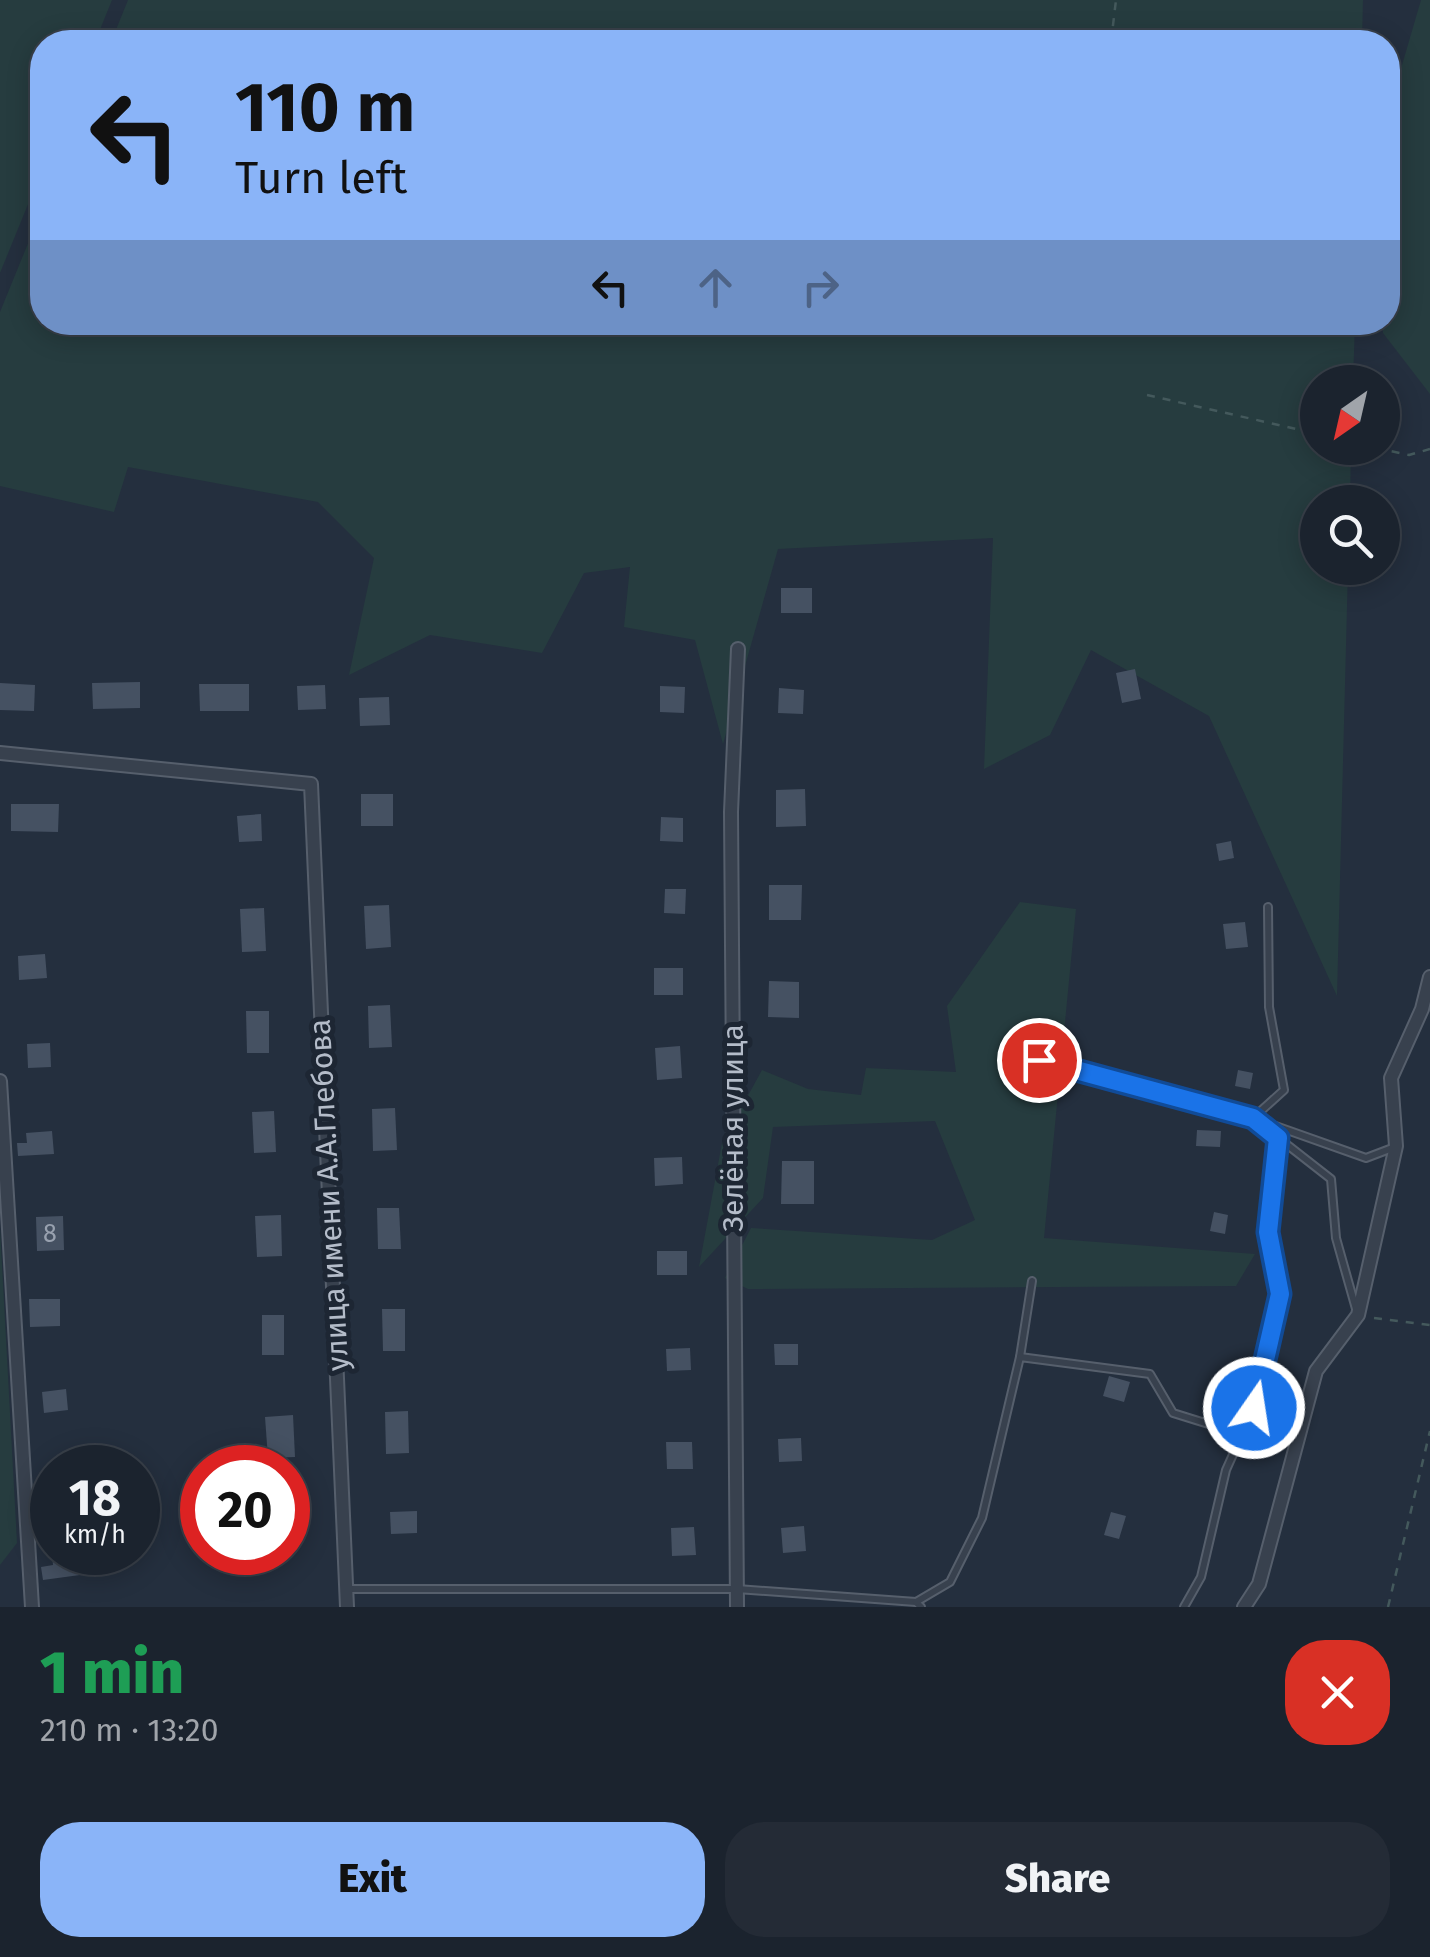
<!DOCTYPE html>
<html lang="en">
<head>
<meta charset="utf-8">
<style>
	body { margin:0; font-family:"Fira Sans",sans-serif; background:#242b36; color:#f1f3f6; height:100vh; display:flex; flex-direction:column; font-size:38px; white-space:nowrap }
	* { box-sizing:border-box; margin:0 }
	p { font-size:32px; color:#a0a4aa }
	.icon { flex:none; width:55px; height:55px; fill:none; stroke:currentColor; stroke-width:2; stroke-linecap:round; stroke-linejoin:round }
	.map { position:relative; height:1607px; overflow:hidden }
	.details { display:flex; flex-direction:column; background:#1b232e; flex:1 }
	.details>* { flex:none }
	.guide { position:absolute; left:30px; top:30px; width:1370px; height:305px; border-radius:40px; box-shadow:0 5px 25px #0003,0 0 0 2px #39404a; background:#8ab4f8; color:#111; overflow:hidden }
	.needle { width:65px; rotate:214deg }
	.buttons { position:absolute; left:1300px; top:365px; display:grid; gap:20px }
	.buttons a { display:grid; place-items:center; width:100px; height:100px; border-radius:50%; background:#1b232e; box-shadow:0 5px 25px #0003,0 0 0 2px #39404a; font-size:50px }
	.speed { position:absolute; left:30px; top:1445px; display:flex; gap:20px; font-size:50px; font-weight:700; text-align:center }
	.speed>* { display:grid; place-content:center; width:130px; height:130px; border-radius:50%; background:#1b232e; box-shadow:0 5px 25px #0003,0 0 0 2px #39404a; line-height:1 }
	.speed small { font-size:25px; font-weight:400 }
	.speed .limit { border:15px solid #d22; background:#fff; color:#111 }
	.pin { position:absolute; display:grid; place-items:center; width:85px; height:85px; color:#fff; margin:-42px; border:5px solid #fff; border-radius:50%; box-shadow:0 2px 10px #0007 }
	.me { position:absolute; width:110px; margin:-55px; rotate:13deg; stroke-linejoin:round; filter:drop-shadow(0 0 8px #0008) }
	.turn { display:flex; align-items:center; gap:35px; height:210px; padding:0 40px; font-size:45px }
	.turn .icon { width:130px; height:130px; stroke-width:2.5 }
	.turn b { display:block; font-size:70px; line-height:85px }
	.lanes { display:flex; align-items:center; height:95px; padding:0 40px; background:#0003; justify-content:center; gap:50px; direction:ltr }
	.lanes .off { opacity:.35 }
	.round { display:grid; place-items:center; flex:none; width:105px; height:105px; border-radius:40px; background:#242b36 }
	.summary { display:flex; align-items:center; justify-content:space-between; height:170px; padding:0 40px }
	h1 { font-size:60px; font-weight:800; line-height:75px; color:#1e9e55 }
	.action { display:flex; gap:20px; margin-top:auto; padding:20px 40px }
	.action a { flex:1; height:115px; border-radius:40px; background:#8ab4f8; color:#111; font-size:40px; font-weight:800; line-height:115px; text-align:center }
	.action a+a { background:#242b36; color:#f1f3f6 }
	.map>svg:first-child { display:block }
	.green { fill:#263c3f }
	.building { fill:#455162 }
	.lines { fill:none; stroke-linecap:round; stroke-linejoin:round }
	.service-casing { stroke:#565f6c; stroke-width:10 }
	.minor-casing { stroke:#565f6c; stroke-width:16 }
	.path { stroke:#44595c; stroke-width:2.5; stroke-dasharray:8 8; stroke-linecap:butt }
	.service { stroke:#38414e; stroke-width:6 }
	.minor { stroke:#38414e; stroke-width:12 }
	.route-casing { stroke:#114b97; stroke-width:25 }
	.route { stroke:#1a73e8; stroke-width:18 }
	.labels { text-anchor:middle; stroke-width:10; stroke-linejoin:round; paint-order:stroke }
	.number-label { font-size:25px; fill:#98a1af }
	.street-label { font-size:30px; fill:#b4bcc9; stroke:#1d2633 }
</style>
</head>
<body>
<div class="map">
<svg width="1430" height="1607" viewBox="0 0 1430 1607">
	<rect width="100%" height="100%" fill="#242f3e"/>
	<g class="green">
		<path d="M0,0h112l-17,42h-53v128l-42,103z"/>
		<path d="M128,0h1235l-1,42h-1251z"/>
		<path d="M1421,0h9v394l-47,-61v-10l5,-1v-209z"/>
		<path d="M42,209v113l1313,1 -2,59h-35v66h33l-1,54h-32v66h30l-11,428 -128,-280 -118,-66 -41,85 -66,34 9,-231 -215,11 -55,195 -28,-104 -71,-13 6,-60 -46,6 -42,80 -112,-18 -81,40 25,-117 -56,-56 -190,-35 -14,45 -114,-26v-174z"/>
		<path d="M1020,902l56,7 -32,329 211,16 -19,32 -488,3 -23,-11 26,-50 181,12 43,-20 -40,-99 -162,6 -10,71 -64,69 23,-124 40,-73 46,19 53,6 5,-27 90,4 -9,-66z"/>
		<path d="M0,1228l17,315 -17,22z"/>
	</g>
	<g class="building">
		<rect x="781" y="588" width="31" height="25"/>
		<path d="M1135,669l6,30 -19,4 -6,-30z"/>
		<path d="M140,682v26l-47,1 -1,-26z"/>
		<path d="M0,683l35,2 -1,26 -34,-1z"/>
		<path d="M199,684h50v27h-49z"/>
		<path d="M325,685l1,24 -28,1 -1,-24z"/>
		<path d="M660,686l25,1 -1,26 -24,-1z"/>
		<path d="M779,688l25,2 -1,24 -25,-1z"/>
		<path d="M389,697l1,28 -30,1 -1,-28z"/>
		<path d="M805,789l1,37 -30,1v-37z"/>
		<rect x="361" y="794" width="32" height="32"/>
		<path d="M11,804h48l-1,28 -47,-1z"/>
		<path d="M261,814l1,27 -23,1 -2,-26z"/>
		<path d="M661,817l22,1v24l-23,-1z"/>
		<path d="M1231,841l3,17 -15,3 -3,-17z"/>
		<path d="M769,885h33l-1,35h-32z"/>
		<path d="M665,889h21l-1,25 -21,-1z"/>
		<path d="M389,905l2,42 -25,2 -2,-43z"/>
		<path d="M264,908l2,43 -24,1 -2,-43z"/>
		<path d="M1245,922l3,25 -22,2 -3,-25z"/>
		<path d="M45,954l2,24 -28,2 -1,-24z"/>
		<rect x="654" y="968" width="29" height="27"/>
		<path d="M769,981l30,1v36l-31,-1z"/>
		<path d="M390,1005l2,42 -23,1 -1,-42z"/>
		<path d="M246,1011h23v42h-22z"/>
		<path d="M50,1043l1,24 -23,1 -1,-24z"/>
		<path d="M680,1046l2,32 -25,2 -2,-32z"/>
		<path d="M1238,1070l15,3 -3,16 -15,-3z"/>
		<path d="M395,1108l2,42 -24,1 -1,-42z"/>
		<path d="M274,1111l2,41 -22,1 -2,-41z"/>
		<path d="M1197,1130l24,1 -1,16 -24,-1z"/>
		<path d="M52,1131l2,23 -36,2 -1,-13h10l-1,-10z"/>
		<path d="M682,1157l1,27 -28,2 -1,-28z"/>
		<path d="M782,1161h32v43h-33z"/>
		<path d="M377,1208h22l2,41h-23z"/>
		<path d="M1214,1212l14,3 -3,19 -15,-3z"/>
		<path d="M281,1215l1,41 -25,1 -2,-41z"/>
		<path d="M63,1216l1,34 -27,1 -1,-34z"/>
		<rect x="657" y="1251" width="30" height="24"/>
		<path d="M29,1299h31v27l-30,1z"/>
		<path d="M382,1309h23v42h-22z"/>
		<rect x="262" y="1315" width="22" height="40"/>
		<path d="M774,1344h24v21h-23z"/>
		<path d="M690,1348l1,22 -24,1 -1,-22z"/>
		<path d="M1109,1376l21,6 -6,20 -21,-6z"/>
		<path d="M66,1389l2,21 -24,3 -2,-21z"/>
		<path d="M408,1411l1,42 -23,1 -1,-42z"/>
		<path d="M293,1415l2,42 -27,1 -3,-41z"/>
		<path d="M801,1438l1,23 -23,1 -1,-23z"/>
		<path d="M666,1442h26l1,27h-26z"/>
		<path d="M417,1511v22l-26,1 -1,-22z"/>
		<path d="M1111,1512l15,4 -7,23 -15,-4z"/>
		<path d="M804,1526l2,25 -23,2 -2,-25z"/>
		<path d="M694,1527l2,28 -24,1 -1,-28z"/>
		<path d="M76,1552l4,23 -37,5 -2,-13 12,-2 -1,-11z"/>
	</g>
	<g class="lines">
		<defs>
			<g id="service">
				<path d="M1268,907l1,100 15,83 -31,28 78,61 5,59 20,71"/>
				<path d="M1039,1060l214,58 113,40 29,-11"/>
				<path d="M1020,1357l12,-76"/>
				<path d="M348,1589h389l179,13 5,5"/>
				<path d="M916,1602l34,-20 32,-64 38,-161 130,17 23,39 45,14 36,-19"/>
				<path d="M1184,1607l17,-30 25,-107 28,-62 26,-115 -11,-60 10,-95"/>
			</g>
			<g id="minor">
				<path d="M0,753l311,31 36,823"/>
				<path d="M0,1081l32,526"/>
				<path d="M737,1607l-6,-795 7,-163"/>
				<path d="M1244,1607l15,-23 57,-213 42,-56 38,-169 -5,-68 31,-69 8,-32"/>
			</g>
		</defs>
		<use href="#service" class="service-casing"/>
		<use href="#minor" class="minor-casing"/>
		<g class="path">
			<path d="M1111,42l5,-42"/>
			<path d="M1147,395l171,39"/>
			<path d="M1376,448l33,7 21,-6"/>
			<path d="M1374,1318l56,7"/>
			<path d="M1388,1607l42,-176"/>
		</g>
		<use href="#service" class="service"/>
		<use href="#minor" class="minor"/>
	</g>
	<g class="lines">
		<defs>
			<path id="route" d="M1039,1060l214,58 25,20 -10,94 12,62 -26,114"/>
		</defs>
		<use href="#route" class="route-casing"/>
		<use href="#route" class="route"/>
	</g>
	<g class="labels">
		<g class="number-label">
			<text x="50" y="1242">8</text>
		</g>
		<g class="street-label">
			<text transform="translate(733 1128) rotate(-90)" y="10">Зелёная улица</text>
			<text transform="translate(329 1195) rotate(-93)" y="10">улица имени А.А.Глебова</text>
		</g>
	</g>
</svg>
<div class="buttons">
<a><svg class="needle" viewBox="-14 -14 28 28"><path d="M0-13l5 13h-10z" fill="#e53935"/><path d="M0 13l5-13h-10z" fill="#a0a4aa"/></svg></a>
<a><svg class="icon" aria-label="search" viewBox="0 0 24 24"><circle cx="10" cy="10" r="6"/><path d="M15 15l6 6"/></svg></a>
</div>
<div class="speed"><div>18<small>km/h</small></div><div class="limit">20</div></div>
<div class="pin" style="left:1039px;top:1060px;background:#d93025"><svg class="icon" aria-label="arrive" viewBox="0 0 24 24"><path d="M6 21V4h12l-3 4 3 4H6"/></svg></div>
<svg class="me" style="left:1254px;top:1408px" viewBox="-20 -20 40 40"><circle r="17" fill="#1a73e8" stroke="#fff" stroke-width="3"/><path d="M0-11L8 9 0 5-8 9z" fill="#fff"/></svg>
<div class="guide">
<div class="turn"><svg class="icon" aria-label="left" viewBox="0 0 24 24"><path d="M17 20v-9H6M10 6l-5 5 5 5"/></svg><div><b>110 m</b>Turn left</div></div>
<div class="lanes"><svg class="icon" aria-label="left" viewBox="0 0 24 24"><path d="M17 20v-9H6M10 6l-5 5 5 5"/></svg><svg class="icon off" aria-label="ahead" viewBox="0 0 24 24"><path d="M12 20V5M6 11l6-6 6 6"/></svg><svg class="icon off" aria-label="right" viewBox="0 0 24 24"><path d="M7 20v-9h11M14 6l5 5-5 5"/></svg></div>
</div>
</div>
<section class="details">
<div class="summary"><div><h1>1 min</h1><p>210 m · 13:20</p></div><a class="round" style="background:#d93025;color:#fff"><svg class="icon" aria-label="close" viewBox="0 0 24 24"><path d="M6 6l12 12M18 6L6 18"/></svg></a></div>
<div class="action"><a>Exit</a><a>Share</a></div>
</section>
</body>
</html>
